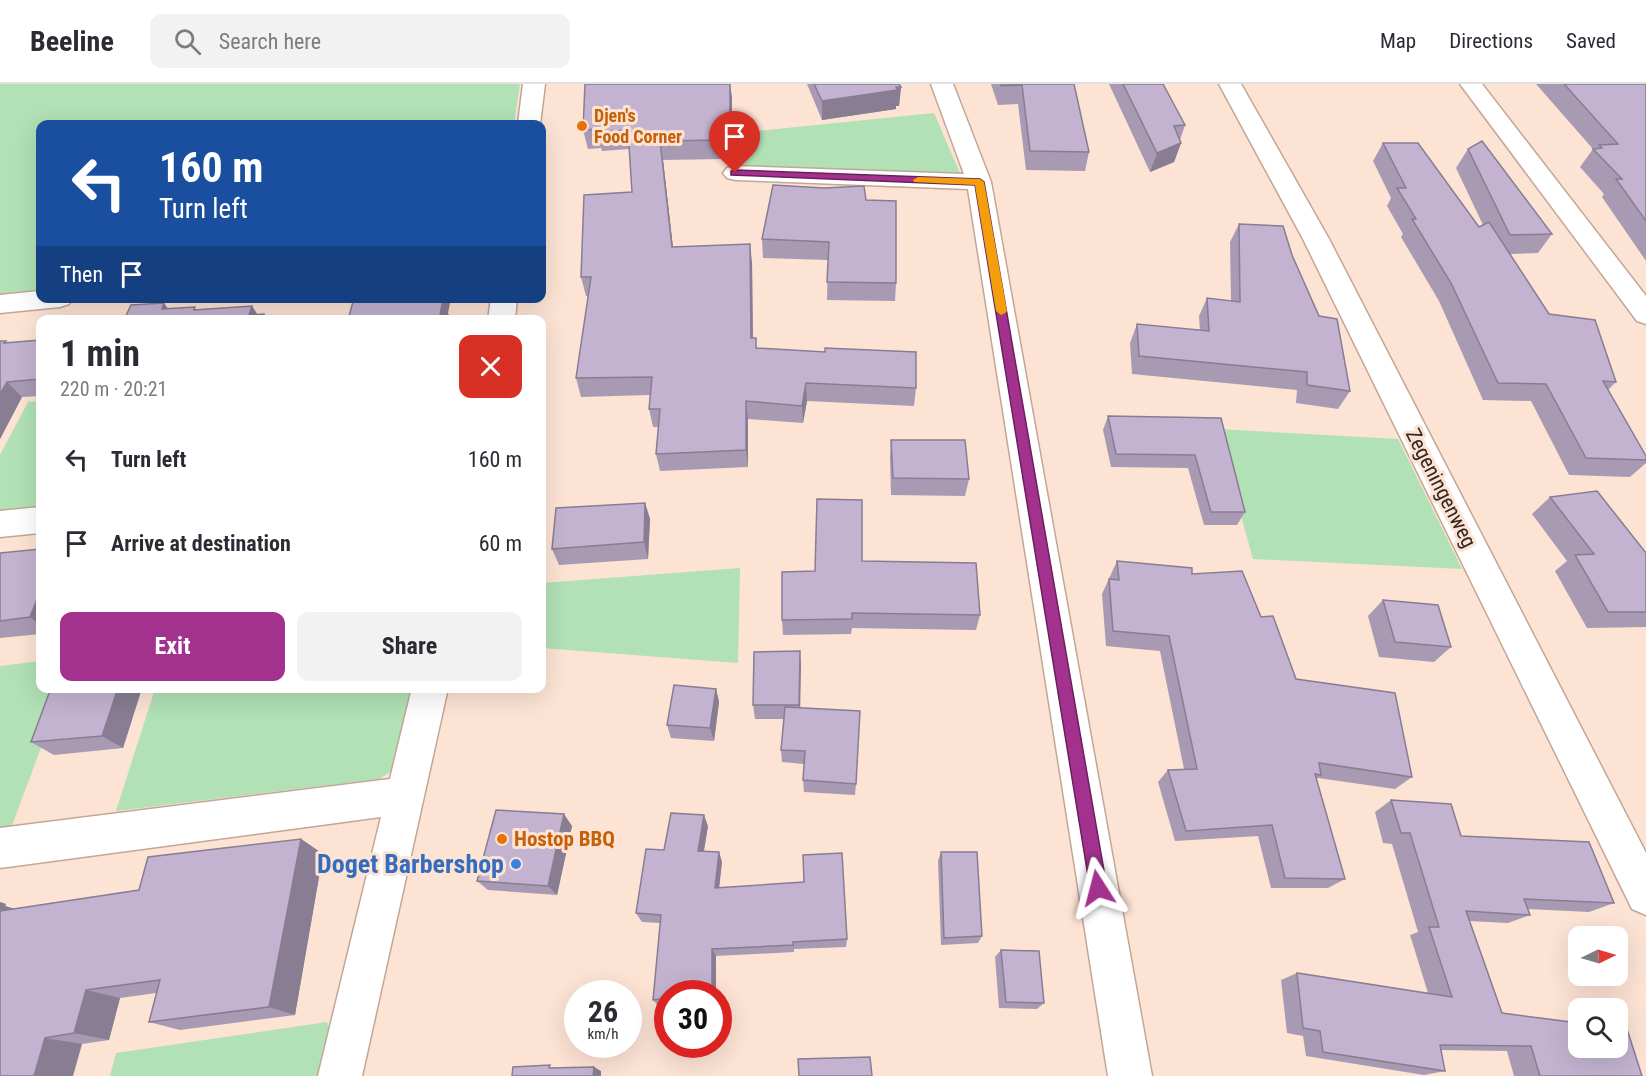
<!DOCTYPE html>
<html lang="en">
<head>
<meta charset="utf-8">
<style>
	body { margin:0; font-family:"Roboto Condensed",sans-serif; background:#f2f2f3; color:#2b2b33; height:100vh; display:flex; flex-direction:column; font-size:22px; white-space:nowrap }
	* { box-sizing:border-box; margin:0 }
	p { font-size:20px; color:#7c7c81 }
	.icon { flex:none; width:33px; height:33px; fill:none; stroke:currentColor; stroke-width:2; stroke-linecap:round; stroke-linejoin:round }
	.map { position:relative; flex:1; overflow:hidden }
	.panel { position:absolute; left:36px; top:231px; width:510px; height:378px; display:flex; flex-direction:column; background:#fff; border-radius:12px; box-shadow:0 6px 24px #0002 }
	.panel>* { flex:none }
	.guide { position:absolute; left:36px; top:36px; width:510px; height:183px; border-radius:12px; box-shadow:0 6px 24px #0002; background:#1a4fa0; color:#fff; overflow:hidden }
	.needle { width:39px; rotate:85deg }
	.tools { position:absolute; left:1568px; top:842px; display:grid; gap:12px }
	.tools a { display:grid; place-items:center; width:60px; height:60px; border-radius:12px; background:#fff; box-shadow:0 6px 24px #0002; font-size:30px }
	.speed { position:absolute; left:564px; top:896px; display:flex; gap:12px; font-size:30px; font-weight:700; text-align:center }
	.speed>* { display:grid; place-content:center; width:78px; height:78px; border-radius:50%; background:#fff; box-shadow:0 6px 24px #0002; line-height:1 }
	.speed small { font-size:15px; font-weight:400 }
	.speed .limit { border:9px solid #d22; background:#fff; color:#111 }
	.pin { position:absolute; display:grid; place-items:center; width:51px; height:51px; color:#fff; margin:-62px -26px; border-radius:50% 50% 50% 0; rotate:-45deg; box-shadow:0 0 6px #0007 }
	.pin .icon { rotate:45deg }
	.me { position:absolute; width:66px; margin:-33px; rotate:351deg; stroke-linejoin:round; filter:drop-shadow(0 0 4px #0008) }
	.turn { display:flex; align-items:center; gap:21px; height:126px; padding:0 24px; font-size:27px }
	.turn .icon { width:78px; height:78px; stroke-width:2.5 }
	.turn b { display:block; font-size:42px; line-height:51px }
	.then { display:flex; align-items:center; height:57px; padding:0 24px; background:#0003; gap:12px; font-size:22px }
	.round { display:grid; place-items:center; flex:none; width:63px; height:63px; border-radius:12px; background:#f2f2f3 }
	.head { display:flex; align-items:center; justify-content:space-between; height:102px; padding:0 24px }
	h1 { font-size:36px; font-weight:700; line-height:45px }
	.button { display:flex; gap:12px; margin-top:auto; padding:12px 24px }
	.button a { flex:1; height:69px; border-radius:12px; background:#a3328e; color:#fff; font-size:24px; font-weight:700; line-height:69px; text-align:center }
	.button a+a { background:#f2f2f3; color:#2b2b33 }
	ul { padding:0; list-style:none }
	li { display:flex; align-items:center; gap:18px; height:84px; padding:0 24px }
	li div { flex:1 }
	li b { display:block; font-size:22px }
	li em { font-style:normal }
	header { display:flex; align-items:center; gap:36px; box-sizing:border-box; height:84px; padding:0 30px; background:#fff; border-bottom:2px solid #e1e1e2 }
	header strong { font-size:28px }
	nav { display:flex; gap:33px; margin-inline-start:auto; font-size:21px }
	.search { width:420px; height:54px; background:#f2f2f3; display:flex; align-items:center; gap:15px; box-sizing:border-box; padding:0 21px; border-radius:12px; color:#7c7c81; font-size:22px }
	.map>svg:first-child { display:block }
	.green { fill:#b1e1b4 }
	.lines { fill:none; stroke-linecap:round; stroke-linejoin:round }
	.minor-casing { stroke:#c4a695; stroke-width:3 }
	.minor { fill:#fff; fill-rule:evenodd }
	.wall { fill:#a89ab3 }
	.shaded-wall { fill:#887d92 }
	.building { fill:#c3b3d0; stroke:#887d92; stroke-width:1.5 }
	.route { fill:#a3328e; stroke:#6a205c; stroke-width:1.5 }
	.slow { fill:#f59e0b }
	.food-dot { fill:#e8710a; stroke:#fce3d4; stroke-width:2 }
	.shop-dot { fill:#3f7fe0; stroke:#fce3d4; stroke-width:2 }
	.labels { text-anchor:middle; stroke-width:6; stroke-linejoin:round; paint-order:stroke }
	.far-food-label { font-size:18px; font-weight:bold; fill:#c56008; stroke:#fce3d4; text-anchor:start }
	.street-label { font-size:21px; fill:#31261f; stroke:#fce3d4 }
	.food-label { font-size:21px; font-weight:bold; fill:#c56008; stroke:#fce3d4; text-anchor:start }
	.near-shop-label { font-size:26px; font-weight:bold; fill:#366cbe; stroke:#fce3d4; text-anchor:end }
</style>
</head>
<body>
<header>
<strong>Beeline</strong>
<div class="search"><svg class="icon" aria-label="search" viewBox="0 0 24 24"><circle cx="10" cy="10" r="6"/><path d="M15 15l6 6"/></svg>Search here</div>
<nav><a>Map</a><a>Directions</a><a>Saved</a></nav>
</header>
<div class="map">
<svg width="1646" height="992" viewBox="0 0 1646 992">
	<rect width="100%" height="100%" fill="#fce3d4"/>
	<g class="green">
		<path d="M0,0h520l-6,40h-474v168l-40,4z"/>
		<path d="M934,29l32,74 -228,-13v-41z"/>
		<path d="M40,317v110l-40,3v-59l28,-53z"/>
		<path d="M1217,345l181,10 64,130 -209,-10z"/>
		<path d="M740,484l-2,95 -196,-15v-65z"/>
		<path d="M40,577v27l23,1 -52,139 -11,2v-164z"/>
		<path d="M155,605h257l-20,82 -13,8 -263,32z"/>
		<path d="M327,938l4,10 -11,44h-210l6,-23z"/>
	</g>
	<g class="lines">
		<defs>
			<g id="minor">
				<path d="M523,0h22l-5,40h-22z"/>
				<path d="M931,0h22l38,98 161,894h-44l-140,-887 -233,-9 -8,-2 -4,-5 4,-5 8,-2 229,8z"/>
				<path d="M1219,0h22l88,155 317,614v62l-14,-6 -329,-670z"/>
				<path d="M1460,0h22l164,212v28l-9,-3z"/>
				<path d="M40,207v7h33l-4,6 -9,3 -60,6v-18z"/>
				<path d="M491,214h26l-2,22h-27z"/>
				<path d="M40,423v26l-40,4v-26z"/>
				<path d="M412,604h36l-86,388h-44l63,-259 -381,51v-40l390,-49z"/>
			</g>
		</defs>
		<use href="#minor" class="minor-casing"/>
		<use href="#minor" class="minor"/>
	</g>
	<g class="wall">
		<path d="M807,0h92l2,3 -2,19h-3v3l-74,11z"/>
		<path d="M991,0h83l15,68 -4,19 -59,-1 -8,-66 -20,1z"/>
		<path d="M1109,0h54l22,41 -5,15 1,3 -7,19 -24,10z"/>
		<path d="M1536,0h110v177l-44,-64 2,-3 -24,-27 13,-18z"/>
		<path d="M732,13v44h-7l-2,18 -60,1 10,87 79,15 1,76 4,10 159,40 -2,18 -107,-5 -4,22 -55,-4v48l-88,4 -4,-17 2,-27h-5l-4,-18 1,-14 -69,2 -5,-19 12,-82h-2l-5,-19 51,-85 -3,-43 -27,2 -1,-3 -13,1 -5,-19z"/>
		<path d="M1383,59l96,84 4,-2 -27,-57 12,-19 84,85 -14,19 -28,1 39,60 67,68 -8,8 38,66v7l-16,14 -61,-2 -38,-74 -48,-1 -44,-99 -38,-64 2,-3 -16,-28 4,-8 -18,-37z"/>
		<path d="M866,116l30,83 -1,18 -68,-1 1,-40 -65,-2 -1,-19z"/>
		<path d="M1239,140l53,31 58,136 -12,18 -42,-6 1,-13 -165,-16 -2,-31 7,-19 63,7 -1,-15 8,-18 24,3 -1,-59z"/>
		<path d="M40,256v56l-18,1 -22,42v-98l8,2z"/>
		<path d="M1108,332l113,2 24,94 -8,13h-33l-16,-57 -77,-1 -8,-37z"/>
		<path d="M891,356l78,39 -4,17 -74,-1 -1,-38z"/>
		<path d="M1550,413l96,56v74l-59,1 -32,-57 12,-10 -35,-47z"/>
		<path d="M645,419l5,16 -2,40 -89,6 -7,-16z"/>
		<path d="M40,465v85l-40,4v-85z"/>
		<path d="M862,477l118,54 -4,15 -124,-2 -1,6 -68,1 -1,-15 33,-49z"/>
		<path d="M1117,477l75,13 69,43 35,62 116,98 -17,12 -77,-11 -2,1 29,100 -17,9h-57l-13,-52 -83,5 -17,-59 10,-12 16,-1 -24,-118 -54,-5 -4,-52z"/>
		<path d="M1383,516l68,47 -17,15 -55,-5 -11,-41z"/>
		<path d="M800,567v57l56,76 -1,11 -51,-3 -1,-12 1,-16 -22,-2 -1,-12 3,-31h-29l-2,-14z"/>
		<path d="M51,604h91l-19,60 -69,7 -23,-13z"/>
		<path d="M716,605l3,13 -5,39 -43,-3 -4,-13z"/>
		<path d="M1391,716l70,36 153,67 -25,9 -61,-3 2,6 -22,8 -39,-2 33,92 140,63h-128l-7,-25 -66,-1 4,21 -21,4 -118,-19 -3,-20 -16,-3 -6,-53 16,-7 131,20 -18,-58 8,-3 -26,-88 -9,-1 -8,-31z"/>
		<path d="M572,742l-15,69 -69,-5 -11,-9z"/>
		<path d="M708,742l-4,25 18,11 -3,26 128,51 -1,8 -52,2v3l-78,4v37h-48v12l-9,1 -6,-6 7,-77 -18,-1 -6,-9 28,-63z"/>
		<path d="M301,755l22,15 -28,161 -115,15 -31,-8 7,-29 -36,5 -11,42 -27,4 -82,32v-174l6,2 -1,2 10,3 124,-19z"/>
		<path d="M941,768l41,84 -4,7 -37,2 -3,-84z"/>
		<path d="M1001,866l43,53 -7,6 -38,-1 -4,-51z"/>
	</g>
	<g class="shaded-wall">
		<path d="M730,0l2,13v44l-2,-19z"/>
		<path d="M901,3l-2,19h-3v3l-74,11v-19z"/>
		<path d="M723,38l2,19 -2,18 -1,-19z"/>
		<path d="M660,57l3,19 12,106 -3,-19z"/>
		<path d="M1181,59l-7,19 -24,10 7,-19z"/>
		<path d="M750,160l2,18 1,94 -2,-18z"/>
		<path d="M434,214h17l-3,15 3,7h-12l-5,-19z"/>
		<path d="M164,219l11,16 -13,-10z"/>
		<path d="M252,222l9,14 -12,-5z"/>
		<path d="M264,230l4,6h-6z"/>
		<path d="M7,298l15,15 -22,42v-45z"/>
		<path d="M806,299l1,18 -4,22 -1,-17z"/>
		<path d="M746,317l2,18v48l-2,-17z"/>
		<path d="M645,419l5,16 -2,40 -4,-17z"/>
		<path d="M40,508v33l-10,-8z"/>
		<path d="M800,567l1,15 -1,53 -1,-14z"/>
		<path d="M118,604h24l-19,60 -21,-12z"/>
		<path d="M716,605l3,13 -5,39 -4,-13z"/>
		<path d="M564,730l8,12 -15,69 -9,-9z"/>
		<path d="M704,731l4,11 -6,35 -4,-10z"/>
		<path d="M301,755l22,15 -28,161 -26,-8z"/>
		<path d="M719,768l3,10 -4,35 -3,-9z"/>
		<path d="M0,818l6,2 -1,2 23,7 -28,4z"/>
		<path d="M712,865l4,7v37h-2l-2,-2z"/>
		<path d="M86,906l34,8 -11,42 -35,-7z"/>
		<path d="M45,954l37,6 -9,32h-39z"/>
		<path d="M594,983l7,4v5h-8z"/>
	</g>
	<g class="building">
		<path d="M585,0h145v38h-7l-1,18 -62,1 12,106 78,-3 1,94h5v10l69,4v-4l91,4v36l-110,-5 -4,23 -56,-5v49l-90,4 4,-45h-11l3,-32 -76,1 15,-101h-10l3,-82 48,-3 -4,-62 -30,2v-3l-15,1z"/>
		<path d="M814,0h85l2,3h-5l1,3 -75,11z"/>
		<path d="M1001,0h73l15,68 -59,-1 -8,-66 -21,1z"/>
		<path d="M1123,0h40l22,41 -11,1 7,17 -24,10z"/>
		<path d="M1564,0h82v137l-30,-42h6l-29,-30 9,-1 -3,-3 19,-1z"/>
		<path d="M1482,57l70,93 -42,1 -42,-86z"/>
		<path d="M1383,59h35l61,84 10,-5 60,92 46,6 21,62 -13,-1 43,75v4l-60,-2 -40,-74 -48,-1 -47,-100 -39,-64h4l-19,-31h9z"/>
		<path d="M773,101l51,3 40,-2 2,14 30,1v82l-69,-1 2,-40 -67,-3z"/>
		<path d="M1239,140l44,2 9,29 27,61 18,3 13,72 -43,-6v-13l-168,-16 -2,-32 72,7 -2,-33 33,4z"/>
		<path d="M354,214h80v3l9,-1 -4,20h-91z"/>
		<path d="M164,219l-2,6 33,-2 -1,3 58,-4 -3,9 15,-1 -2,6h-138l7,-15z"/>
		<path d="M40,256v39l-33,3 -7,12v-53h6l-2,2z"/>
		<path d="M1108,332l113,2 24,94h-34l-16,-57 -79,-1z"/>
		<path d="M891,356h74l4,39 -76,-1z"/>
		<path d="M1597,407l49,62v59h-38l-33,-57 19,-1 -44,-57z"/>
		<path d="M817,415l45,1v61l114,2 4,52 -128,-2v6l-70,1v-48l33,-1z"/>
		<path d="M645,419l-1,39 -92,7 4,-41z"/>
		<path d="M40,465v43l-10,25 -30,4v-68z"/>
		<path d="M1117,477l75,7v6l50,-3 19,46 12,-1 23,63 99,14 17,84 -93,-14 2,12 -6,-1 30,105 -60,-1 -13,-53 -86,6 -18,-61 29,-1 -28,-133 -56,-5 -4,-52 10,1z"/>
		<path d="M1383,516l55,5 13,42 -56,-5z"/>
		<path d="M800,567l-1,54h-46l1,-53z"/>
		<path d="M674,601l42,4 -6,39 -43,-3z"/>
		<path d="M51,604h67l-16,48 -71,6z"/>
		<path d="M785,623l75,4 -4,73 -53,-4 2,-29 -24,-1z"/>
		<path d="M1391,716l60,4 10,32 128,6 25,61 -90,-4 6,16 -64,-4 36,102 76,10v24h39v-19l10,1 15,47h-102l-9,-30 -91,-1 5,26 -122,-19 -3,-21 -17,-3 -6,-55 155,24 -23,-70h10l-29,-94h-9z"/>
		<path d="M496,726l68,4 -16,72 -71,-5z"/>
		<path d="M671,729l33,2 -6,36 21,1 -4,36 89,-6 -1,-27 39,-2 5,86 -54,3v3l-81,4v42l-15,2h-29v5l-15,2 8,-85 -25,-2 10,-64 18,1z"/>
		<path d="M301,755l-32,168 -120,15 11,-42 -74,10 -12,43 -29,5 -11,38h-34v-165l139,-21 9,-33z"/>
		<path d="M941,768h36l5,84 -38,2z"/>
		<path d="M1001,866l38,1 5,52 -38,-1z"/>
		<path d="M870,973l2,19h-73l-1,-17z"/>
		<path d="M550,981l-1,3 45,-1 -1,9h-81l1,-9z"/>
	</g>
	<path class="route" d="M735,86l245,9 4,3 123,706 -3,6 -6,2 -6,-2 -2,-6 -115,-703 -244,-10v-4z"/>
	<path class="slow" d="M918,93l62,2 4,3 23,129 -2,2 -4,2 -5,-4 -21,-126 -61,-3 -1,-2z"/>
	<g class="food-dot">
		<circle cx="582" cy="42" r="6"/>
		<circle cx="502" cy="755" r="6"/>
	</g>
	<circle class="shop-dot" cx="516" cy="780" r="6"/>
	<g class="labels">
		<g class="far-food-label">
			<text x="594" y="38">Djen's<tspan x="594" dy="21">Food Corner</tspan></text>
		</g>
		<g class="street-label">
			<text transform="translate(1441 404) rotate(63)" y="7">Zegeningenweg</text>
		</g>
		<g class="food-label">
			<text x="514" y="762">Hostop BBQ</text>
		</g>
		<g class="near-shop-label">
			<text x="504" y="789">Doget Barbershop</text>
		</g>
	</g>
</svg>
<div class="tools">
<a><svg class="needle" viewBox="-14 -14 28 28"><path d="M0-13l5 13h-10z" fill="#e53935"/><path d="M0 13l5-13h-10z" fill="#7c7c81"/></svg></a>
<a><svg class="icon" aria-label="search" viewBox="0 0 24 24"><circle cx="10" cy="10" r="6"/><path d="M15 15l6 6"/></svg></a>
</div>
<div class="speed"><div>26<small>km/h</small></div><div class="limit">30</div></div>
<div class="pin" style="left:735px;top:89px;background:#d93025"><svg class="icon" aria-label="arrive" viewBox="0 0 24 24"><path d="M6 21V4h12l-3 4 3 4H6"/></svg></div>
<svg class="me" style="left:1098px;top:804px" viewBox="-20 -20 40 40"><path d="M0-17L14 15 0 8-14 15z" fill="#a3328e" stroke="#fff" stroke-width="4"/></svg>
<div class="guide">
<div class="turn"><svg class="icon" aria-label="left" viewBox="0 0 24 24"><path d="M17 20v-9H6M10 6l-5 5 5 5"/></svg><div><b>160 m</b>Turn left</div></div>
<div class="then">Then<svg class="icon" aria-label="arrive" viewBox="0 0 24 24"><path d="M6 21V4h12l-3 4 3 4H6"/></svg></div>
</div>
<section class="panel">
<div class="head"><div><h1>1 min</h1><p>220 m · 20:21</p></div><a class="round" style="background:#d93025;color:#fff"><svg class="icon" aria-label="close" viewBox="0 0 24 24"><path d="M6 6l12 12M18 6L6 18"/></svg></a></div>
<ul>
<li><svg class="icon" aria-label="left" viewBox="0 0 24 24"><path d="M17 20v-9H6M10 6l-5 5 5 5"/></svg><div><b>Turn left</b></div><em>160 m</em></li>
<li><svg class="icon" aria-label="arrive" viewBox="0 0 24 24"><path d="M6 21V4h12l-3 4 3 4H6"/></svg><div><b>Arrive at destination</b></div><em>60 m</em></li>
</ul>
<div class="button"><a>Exit</a><a>Share</a></div>
</section>
</div>
</body>
</html>
